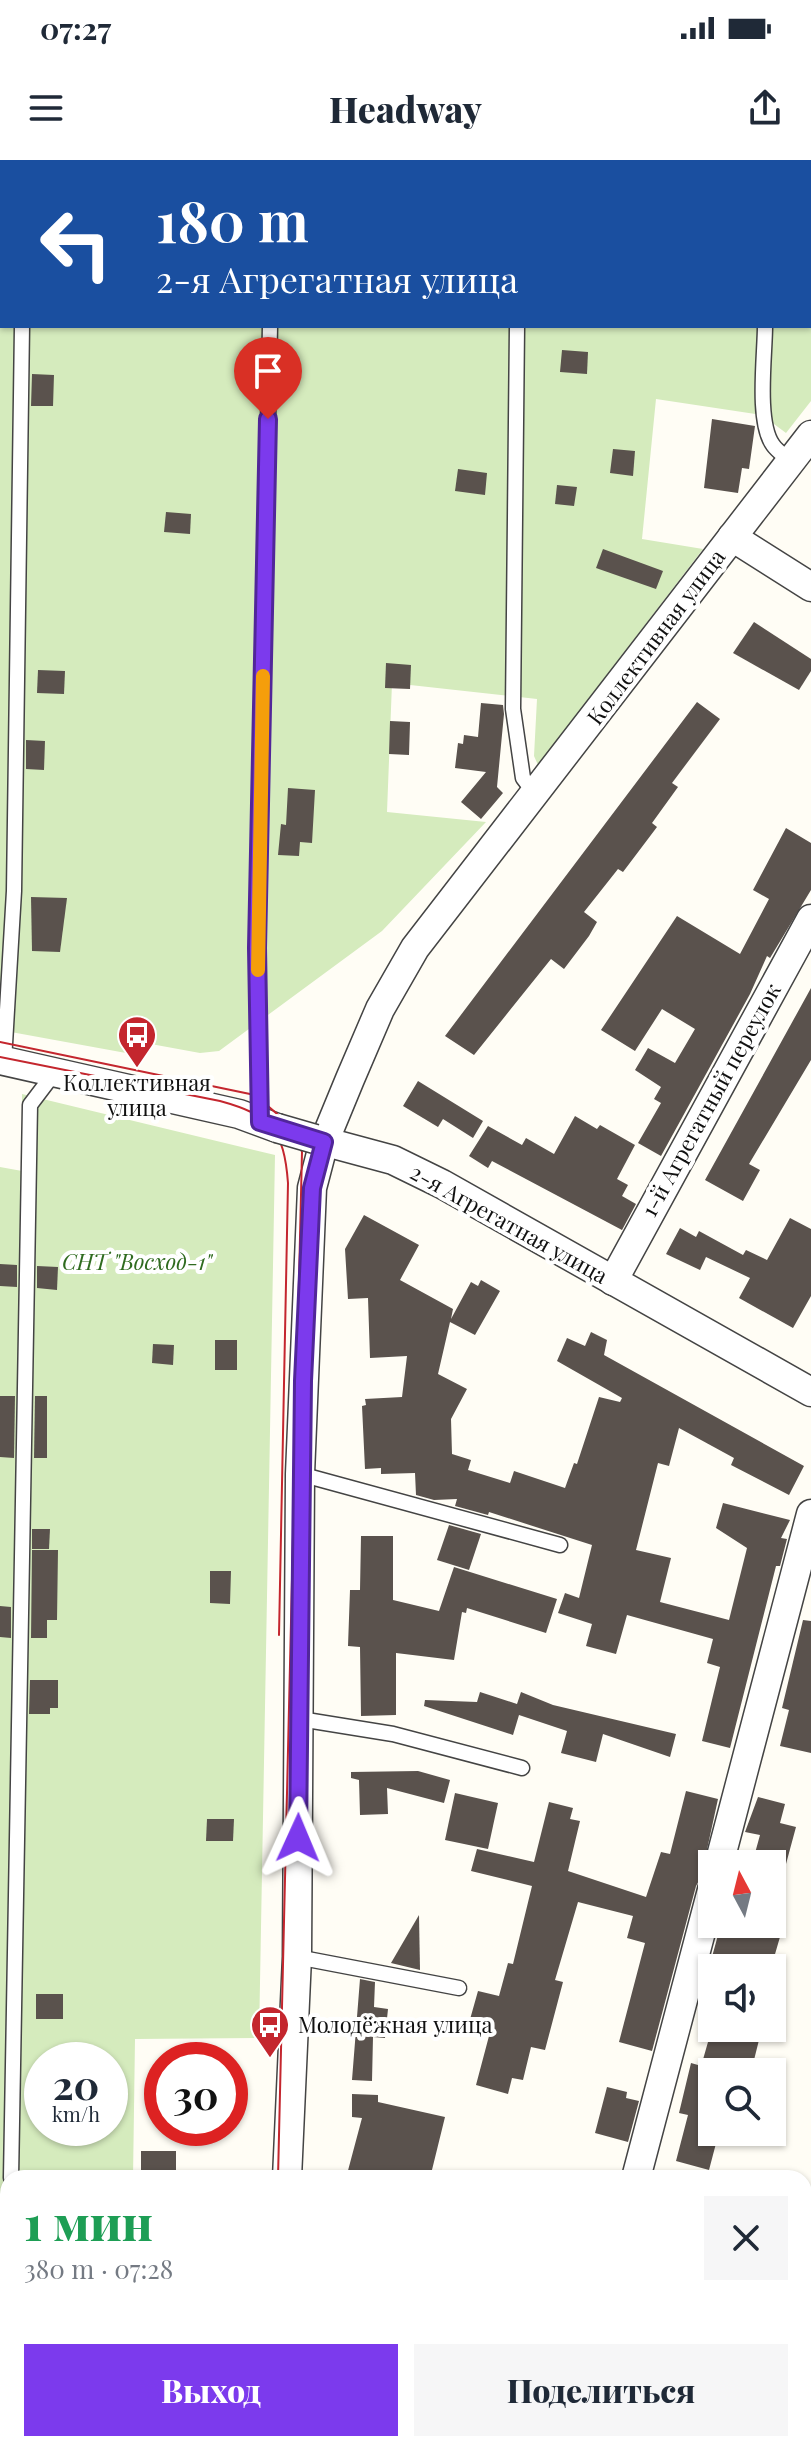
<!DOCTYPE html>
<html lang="ru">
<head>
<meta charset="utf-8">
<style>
	body { margin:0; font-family:"Playfair Display",serif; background:#f6f6f7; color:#1f2937; height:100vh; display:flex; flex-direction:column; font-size:30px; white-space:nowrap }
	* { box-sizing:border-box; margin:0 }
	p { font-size:26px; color:#747a83 }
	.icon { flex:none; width:44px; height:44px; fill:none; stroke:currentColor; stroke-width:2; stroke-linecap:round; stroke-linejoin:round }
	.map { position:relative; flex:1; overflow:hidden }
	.panel { position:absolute; left:0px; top:2010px; width:812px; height:282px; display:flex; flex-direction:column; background:#fff; border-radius:24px 24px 0 0; box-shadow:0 2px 6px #0004 }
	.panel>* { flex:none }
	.top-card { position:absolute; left:0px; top:0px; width:812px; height:168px; box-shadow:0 2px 6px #0004; background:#1a4fa0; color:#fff; overflow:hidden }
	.needle { width:52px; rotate:353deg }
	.controls { position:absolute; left:698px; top:1690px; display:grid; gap:16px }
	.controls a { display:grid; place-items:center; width:88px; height:88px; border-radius:0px; background:#fff; box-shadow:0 2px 6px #0004; font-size:40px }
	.speed { position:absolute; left:24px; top:1882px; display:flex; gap:16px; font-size:40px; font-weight:700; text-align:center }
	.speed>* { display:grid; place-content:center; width:104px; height:104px; border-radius:50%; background:#fff; box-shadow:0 2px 6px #0004; line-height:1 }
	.speed small { font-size:20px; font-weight:400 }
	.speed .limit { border:12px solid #d22; background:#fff; color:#111 }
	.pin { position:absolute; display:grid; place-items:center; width:68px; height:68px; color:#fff; margin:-82px -34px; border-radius:50% 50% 50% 0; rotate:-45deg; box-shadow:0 0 8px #0007 }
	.pin .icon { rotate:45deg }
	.me { position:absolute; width:88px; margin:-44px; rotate:1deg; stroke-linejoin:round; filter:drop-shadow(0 0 6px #0008) }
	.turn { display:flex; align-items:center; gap:28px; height:168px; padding:0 24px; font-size:36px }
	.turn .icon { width:104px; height:104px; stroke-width:2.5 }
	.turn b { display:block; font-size:56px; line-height:68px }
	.round { display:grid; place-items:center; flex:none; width:84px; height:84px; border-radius:0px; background:#f6f6f7 }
	.headline { display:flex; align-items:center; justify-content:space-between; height:136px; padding:0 24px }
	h1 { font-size:48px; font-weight:800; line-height:60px; color:#1e9e55 }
	.button { display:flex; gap:16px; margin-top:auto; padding:16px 24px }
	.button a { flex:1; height:92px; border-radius:0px; background:#7c3aed; color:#fff; font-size:32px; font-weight:800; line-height:92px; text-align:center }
	.button a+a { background:#f6f6f7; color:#1f2937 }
	.status { display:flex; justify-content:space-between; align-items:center; height:56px; padding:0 40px; background:#fff; direction:ltr }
	.status svg { height:22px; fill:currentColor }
	header { display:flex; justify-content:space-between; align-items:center; height:104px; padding:0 24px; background:#fff; font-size:36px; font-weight:800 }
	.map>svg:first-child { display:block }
	.green { fill:#d5ebbd; fill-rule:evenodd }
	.building { fill:#5a524d }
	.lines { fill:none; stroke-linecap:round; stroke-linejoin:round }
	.service-casing { stroke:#444; stroke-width:17 }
	.minor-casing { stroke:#444; stroke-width:31 }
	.service { stroke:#fff; stroke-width:14 }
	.minor { stroke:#fff; stroke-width:28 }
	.tram { stroke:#c4262e; stroke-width:2 }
	.minor-bridge-casing { stroke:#444; stroke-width:31; stroke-linecap:butt }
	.minor-bridge { stroke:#fff; stroke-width:28 }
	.route-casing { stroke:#51269a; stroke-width:20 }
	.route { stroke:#7c3aed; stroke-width:14 }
	.slow { stroke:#f59e0b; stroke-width:14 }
	.labels { text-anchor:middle; stroke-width:8; stroke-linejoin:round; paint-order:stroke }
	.street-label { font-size:22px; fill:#111; stroke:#fff }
	.poi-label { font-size:22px; fill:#111; stroke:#fff }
	.park-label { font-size:22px; font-style:italic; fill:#2f6b1f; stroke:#fff }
</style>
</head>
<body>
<div class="status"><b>07:27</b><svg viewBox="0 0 49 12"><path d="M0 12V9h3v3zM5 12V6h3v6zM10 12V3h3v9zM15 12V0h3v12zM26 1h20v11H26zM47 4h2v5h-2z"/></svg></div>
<header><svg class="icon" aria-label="menu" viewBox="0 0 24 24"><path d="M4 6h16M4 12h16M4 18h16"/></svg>Headway<svg class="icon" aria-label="share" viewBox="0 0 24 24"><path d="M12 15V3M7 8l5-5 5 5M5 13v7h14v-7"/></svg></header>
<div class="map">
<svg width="811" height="2291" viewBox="0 0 811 2291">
	<rect width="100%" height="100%" fill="#fffdf5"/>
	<g class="green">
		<path d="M0,0h811v241l-25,32 -24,-18 -106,-16 -14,140 61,10 -165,216 -4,-9 3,-57 -145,-16 -5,129 99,10 -104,109 -163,120 -19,2 -71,-13 -3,13 -126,-23zM2,2h808v164h-808z"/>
		<path d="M22,934l253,61 -16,883 -124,1 -2,139h-125v46h-8v-1057l22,4zM42,1900h68v68h-68z"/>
		<path d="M0,2090h8v194h242v7h-250z"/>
	</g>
	<g class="building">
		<path d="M562,190l26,2 -1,22 -27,-2z"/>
		<path d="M32,214l22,1 -1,31h-22z"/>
		<path d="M712,259l43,7 -6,43 -7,-1 -4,25 -34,-5z"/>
		<path d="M613,289l22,2 -2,25 -23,-3z"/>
		<path d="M458,309l29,4 -2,22 -30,-4z"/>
		<path d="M557,325l20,2 -3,19 -19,-2z"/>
		<path d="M166,352l25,2 -1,20 -26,-2z"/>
		<path d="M603,389l60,22 -7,18 -60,-21z"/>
		<path d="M754,462l57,37v12l-12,19 -66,-37z"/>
		<path d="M386,503l25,2 -1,24 -25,-1z"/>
		<path d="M38,510l27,1 -1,23 -27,-1z"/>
		<path d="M697,542l23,17 -48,64 6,4 -26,36 5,4 -34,45 -5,-3 -34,43 13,10 -8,14 -25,33 -13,-10 -77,96 -29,-19z"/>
		<path d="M481,543l22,2 1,9 -7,73 6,6 -22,26 -20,-17 25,-30 -31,-4 3,-25 5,1 1,-9 14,2z"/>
		<path d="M390,561l20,1 -1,33 -20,-1z"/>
		<path d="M26,580l19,1 -1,29 -18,-1z"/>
		<path d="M288,628l27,2 -3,53 -12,-1 -1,14 -21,-1 3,-31 5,1z"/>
		<path d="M786,668l25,15v47l-41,68 -3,-2 -17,38 -89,162 -23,-13 23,-40 -7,-4 7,-12 -26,-17 13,-22 27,15 20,-34 -33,-20 -27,42 -34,-21 76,-114 63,38 29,-55 -16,-9z"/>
		<path d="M31,737l36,1 -7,54 -28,-1z"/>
		<path d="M811,828v72l-62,104 11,6 -17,31 -38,-21z"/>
		<path d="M418,921l65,40 -10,17 -30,-19 -5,8 -35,-21z"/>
		<path d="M575,956l22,13 3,-4 35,20 -18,34 11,6 -6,11 14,8 -14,26 -130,-69 -4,7 -19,-12 19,-30 34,19 4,-7 28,16z"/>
		<path d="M364,1055l55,30 -19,35 53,29 -2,10 20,-37 7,4 3,-6 19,11 -25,44 -25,-13 -12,52 29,15 -16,30 1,35 19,6 -3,10 42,13 4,-12 51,17 9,-25 3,1 22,-67 21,5 2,-4 -65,-37 10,-23 18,8 6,-14 16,8 -3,15 200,111 -15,29 -58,-30 3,-7 -55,-30 -10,38 -11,-3 -22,87 35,8 -11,44 69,18 18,-72 -31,-20 7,-25 67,17 -9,18 6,1 -7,27h-4l-46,182 -28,-7 18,-74 -13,-4 6,-24 -86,-24 -11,39 -30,-8 6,-22 -34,-11 7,-20 14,5 13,-53 -103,-33 -1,3 -33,-9 2,-7 -23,1 -18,-5 -1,-22 -34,1v-6l-16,1 -3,-63 4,-1 -1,-6 37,-2 5,-41 -37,2 -2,-60 -20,1 -3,-50z"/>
		<path d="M790,1058l21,11v67l-18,32 -54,-30 11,-20 -44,-21 -6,13 -34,-16 14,-26 16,9 3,-6 44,24 3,-5 21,10z"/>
		<path d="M0,1104l17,1v22l-17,-1z"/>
		<path d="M37,1106l21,1 -1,23 -20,-2z"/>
		<rect x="215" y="1180" width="22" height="30"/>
		<path d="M153,1184l21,1 -1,20 -21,-2z"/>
		<path d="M0,1236h15l-1,62 -14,-1z"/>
		<path d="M35,1236h12v62h-13z"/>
		<path d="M449,1365l32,9 -12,36 -32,-10z"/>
		<path d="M32,1369h18l-1,20h-17z"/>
		<path d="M361,1376h32v64l46,11 15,-44 103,32 -11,34 -79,-25 -1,5 -4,-1 -8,48 -58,-7v62l-35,1 -1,-69 -12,-1 2,-56h10z"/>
		<path d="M32,1390h26l-1,70h-10v18h-16z"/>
		<path d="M210,1411h21l-1,33 -20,-1z"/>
		<path d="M0,1446l11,1v31l-11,-1z"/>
		<path d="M803,1460l8,1v132l-31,-7 9,-36 -7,-2z"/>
		<path d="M30,1520h28v28h-8v6h-21z"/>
		<path d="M480,1532l37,12 4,-12 32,13 123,29 -6,23 -67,-23 -7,28 -35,-9 6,-22 -48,-16 -6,20 -89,-29 1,-6 52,2z"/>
		<path d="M418,1611l32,9 -6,23 -57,-15 1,26 -28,1 -1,-35 -8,-2v-6z"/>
		<path d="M686,1631l32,8 -17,78 -5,9 -44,165 -33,-9 26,-99 -18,-5 6,-22 -55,-14 -23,78 8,2 -18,68 -14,-3 -8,33 -11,-2 -4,16 -32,-9 13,-49 -22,-6 11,-39 21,5 9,-33 5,1 19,-78 -61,-15 6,-22 57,13 15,-60 24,6 -3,11 10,2 -12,50 78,26 15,-45 9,2z"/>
		<path d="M455,1633l43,10 -10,46 -43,-9z"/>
		<path d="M758,1637l27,7 -5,19 16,4 -10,37h-34l8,-29 -15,-3z"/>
		<path d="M207,1659h27l-1,22h-27z"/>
		<path d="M419,1755l1,55 -29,-7z"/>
		<path d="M721,1764h50l-1,3 12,3 -11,38h-59v32l-11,-3z"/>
		<path d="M360,1819l15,3 -1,25 14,2 -3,29 -12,-1 -1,44 -20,-1z"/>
		<rect x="36" y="1834" width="27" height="25"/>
		<path d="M712,1868h37l-3,8 13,4 -8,32 -49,-9z"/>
		<path d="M691,1903l21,6v63h7l-10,38 -33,-9 12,-46 -9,-2z"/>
		<path d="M607,1927l20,5 -1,6 13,3 -11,41 -33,-9z"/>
		<path d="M352,1934l26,1v7l67,15 -15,61h-84l16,-60 -10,-1z"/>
		<rect x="141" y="1991" width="35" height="25"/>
	</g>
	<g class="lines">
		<defs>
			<g id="service">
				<path d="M25,2v-2"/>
				<path d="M273,2v-2"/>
				<path d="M521,2v-2"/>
				<path d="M769,2v-2"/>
				<path d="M517,166l-4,383 10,69 13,17"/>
				<path d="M765,166c0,29 -9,96 8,119 4,6 13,12 18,17"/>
				<path d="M4,901l10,-170 8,-565"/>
				<path d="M260,962l-3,-174 13,-622"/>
				<path d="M300,1314l260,71"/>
				<path d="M300,1559l93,15 129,34"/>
				<path d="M297,1797l162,31"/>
				<path d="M11,2018l19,-1073 25,-33"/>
				<path d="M8,2291v-7"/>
			</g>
			<g id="minor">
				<path d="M732,377l79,50"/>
				<path d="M0,900l239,54 38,14"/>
				<path d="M315,979l78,21 49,24 369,208"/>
				<path d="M613,1121l198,-362"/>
				<path d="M719,1704l92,-350"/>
				<path d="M287,2018l10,-221 3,-483 12,-286 12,-46 26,-63 30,-70 35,-61 396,-513"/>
				<path d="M636,2018l76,-288"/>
				<path d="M0,2075h8"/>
				<path d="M804,2191l7,2"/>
				<path d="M289,2284v7"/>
				<path d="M567,2291l2,-7"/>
			</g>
		</defs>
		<use href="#service" class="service-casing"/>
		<use href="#minor" class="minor-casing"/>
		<use href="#service" class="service"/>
		<use href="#minor" class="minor"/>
		<g class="tram">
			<path d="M0,882l250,52c25,15 41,30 52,58l-24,1026"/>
			<path d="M0,897l220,44c51,14 64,29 68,82l-9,452"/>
			<path d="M281,2284v7"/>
		</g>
		<defs>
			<path id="minor-bridge" d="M277,968l38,11"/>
		</defs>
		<use href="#minor-bridge" class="minor-bridge-casing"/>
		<use href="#minor-bridge" class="minor-bridge"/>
	</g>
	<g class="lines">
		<defs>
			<path id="route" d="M268,259l-11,529 3,174 64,20 -12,46 -9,193 -5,457"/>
		</defs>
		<use href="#route" class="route-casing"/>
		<use href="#route" class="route"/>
		<path class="slow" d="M258,810l5,-294"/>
	</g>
	<defs>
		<symbol id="bus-pin" viewBox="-11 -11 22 30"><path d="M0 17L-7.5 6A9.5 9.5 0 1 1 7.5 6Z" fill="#c4262e" stroke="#fff"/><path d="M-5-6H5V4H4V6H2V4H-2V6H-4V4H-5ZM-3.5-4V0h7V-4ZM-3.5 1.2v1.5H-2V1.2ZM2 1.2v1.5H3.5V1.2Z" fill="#fff"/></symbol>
	</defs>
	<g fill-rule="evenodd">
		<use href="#bus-pin" x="115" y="853" width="44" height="60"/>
		<use href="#bus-pin" x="248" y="1843" width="44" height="60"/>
	</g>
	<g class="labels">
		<g class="street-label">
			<text transform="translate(656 477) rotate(-53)" y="8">Коллективная улица</text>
			<text transform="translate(711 940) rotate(-61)" y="8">1-й Агрегатный переулок</text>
			<text transform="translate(509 1064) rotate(29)" y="8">2-я Агрегатная улица</text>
		</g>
		<g class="poi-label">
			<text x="137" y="931">Коллективная<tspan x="137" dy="25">улица</tspan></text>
			<text x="298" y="1873" text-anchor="start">Молодёжная улица</text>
		</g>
		<g class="park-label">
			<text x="137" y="1110">СНТ "Восход-1"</text>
		</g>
	</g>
</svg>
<div class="controls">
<a><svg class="needle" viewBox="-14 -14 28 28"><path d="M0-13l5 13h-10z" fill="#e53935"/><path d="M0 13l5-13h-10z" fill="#747a83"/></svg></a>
<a><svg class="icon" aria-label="sound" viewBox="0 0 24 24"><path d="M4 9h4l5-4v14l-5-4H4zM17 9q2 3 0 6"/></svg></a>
<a><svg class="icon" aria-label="search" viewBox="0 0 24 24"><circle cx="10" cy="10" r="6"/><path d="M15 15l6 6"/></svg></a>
</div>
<div class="speed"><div>20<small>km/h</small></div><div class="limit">30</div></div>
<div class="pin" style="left:268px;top:259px;background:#d93025"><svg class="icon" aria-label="arrive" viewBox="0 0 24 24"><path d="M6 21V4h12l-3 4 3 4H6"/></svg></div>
<svg class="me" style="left:298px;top:1678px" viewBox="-20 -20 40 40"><path d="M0-17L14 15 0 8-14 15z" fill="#7c3aed" stroke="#fff" stroke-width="4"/></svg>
<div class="top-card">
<div class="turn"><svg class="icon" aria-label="left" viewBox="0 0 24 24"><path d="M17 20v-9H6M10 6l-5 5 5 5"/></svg><div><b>180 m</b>2-я Агрегатная улица</div></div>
</div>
<section class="panel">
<div class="headline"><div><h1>1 мин</h1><p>380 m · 07:28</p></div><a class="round"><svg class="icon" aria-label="close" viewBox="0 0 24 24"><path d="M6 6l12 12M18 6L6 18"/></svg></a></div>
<div class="button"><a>Выход</a><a>Поделиться</a></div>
</section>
</div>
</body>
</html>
